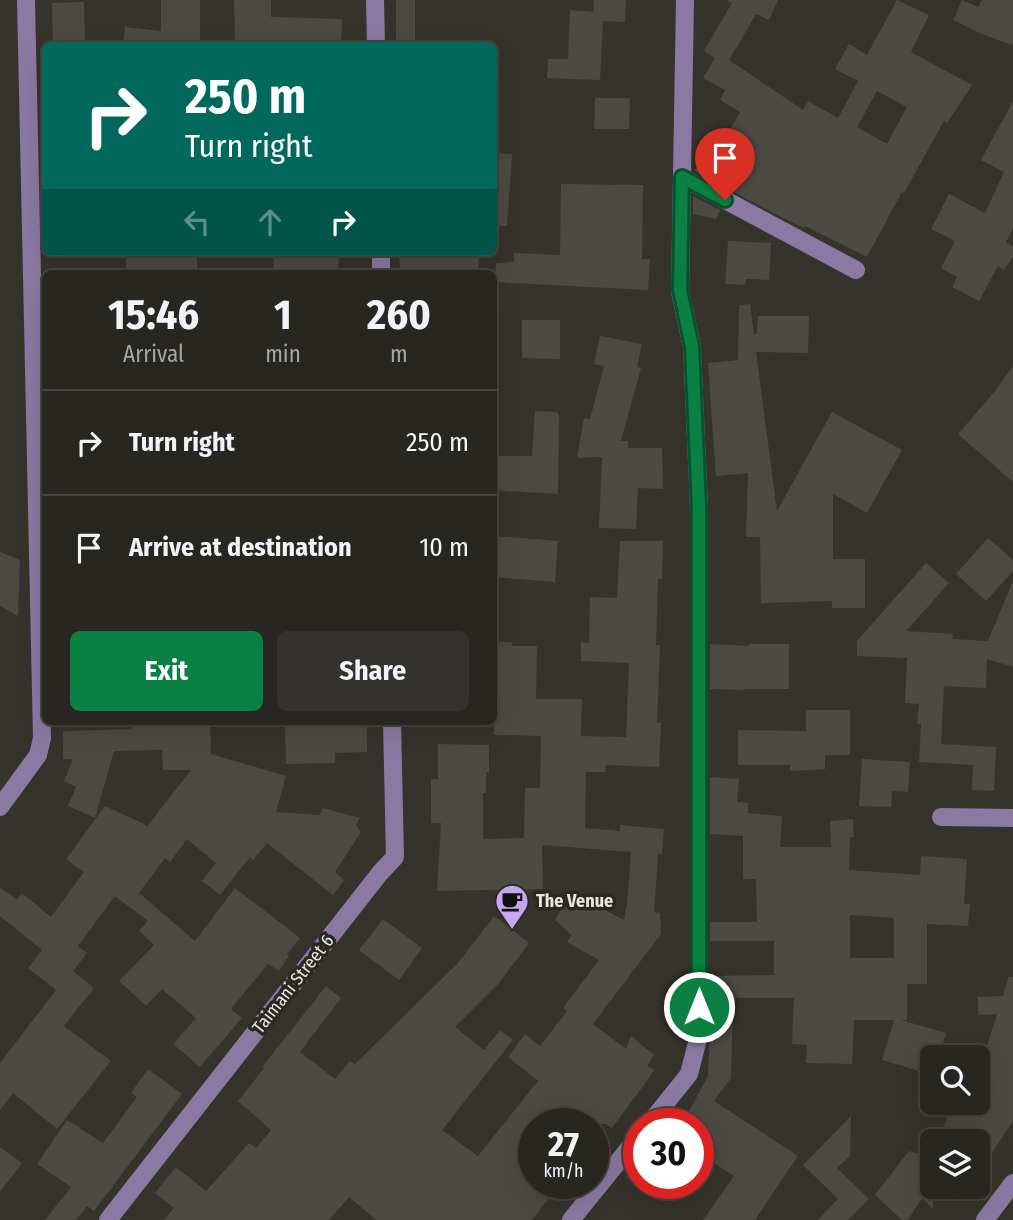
<!DOCTYPE html>
<html lang="en">
<head>
<meta charset="utf-8">
<style>
	body { margin:0; font-family:"Fira Sans Condensed",sans-serif; background:#34322e; color:#f1f3f6; height:100vh; display:flex; flex-direction:column; font-size:26px; white-space:nowrap }
	* { box-sizing:border-box; margin:0 }
	p { font-size:23px; color:#a5a5a5 }
	.icon { flex:none; width:38px; height:38px; fill:none; stroke:currentColor; stroke-width:2; stroke-linecap:round; stroke-linejoin:round }
	.map { position:relative; flex:1; overflow:hidden }
	.panel { position:absolute; left:42px; top:270px; width:455px; height:455px; display:flex; flex-direction:column; background:#282621; border-radius:10px; box-shadow:0 7px 28px #0002,0 0 0 2px #44433f }
	.panel>* { flex:none }
	.hud { position:absolute; left:42px; top:42px; width:455px; height:214px; border-radius:10px; box-shadow:0 7px 28px #0002,0 0 0 2px #44433f; background:#00695c; color:#fff; overflow:hidden }
	.buttons { position:absolute; left:920px; top:1045px; display:grid; gap:14px }
	.buttons a { display:grid; place-items:center; width:70px; height:70px; border-radius:10px; background:#282621; box-shadow:0 7px 28px #0002,0 0 0 2px #44433f; font-size:35px }
	.speed { position:absolute; left:518px; top:1108px; display:flex; gap:14px; font-size:35px; font-weight:700; text-align:center }
	.speed>* { display:grid; place-content:center; width:91px; height:91px; border-radius:50%; background:#282621; box-shadow:0 7px 28px #0002,0 0 0 2px #44433f; line-height:1 }
	.speed small { font-size:18px; font-weight:400 }
	.speed .limit { border:10px solid #d22; background:#fff; color:#111 }
	.pin { position:absolute; display:grid; place-items:center; width:60px; height:60px; color:#fff; margin:-72px -30px; border-radius:50% 50% 50% 0; rotate:-45deg; box-shadow:0 0 7px #0007 }
	.pin .icon { rotate:45deg }
	.me { position:absolute; width:77px; margin:-38px; rotate:0deg; stroke-linejoin:round; filter:drop-shadow(0 0 5px #0008) }
	.turn { display:flex; align-items:center; gap:24px; height:147px; padding:0 28px; font-size:32px }
	.turn .icon { width:91px; height:91px; stroke-width:2.5 }
	.turn b { display:block; font-size:49px; line-height:60px }
	.lanes { display:flex; align-items:center; height:66px; padding:0 28px; background:#0003; justify-content:center; gap:35px; direction:ltr }
	.lanes .off { opacity:.35 }
	.eta { display:flex; justify-content:space-evenly; align-items:center; height:119px; text-align:center }
	.eta b { font-size:42px; font-weight:700; line-height:49px }
	.cta { display:flex; gap:14px; margin-top:auto; padding:14px 28px }
	.cta a { flex:1; height:80px; border-radius:10px; background:#0b8043; color:#fff; font-size:28px; font-weight:700; line-height:80px; text-align:center }
	.cta a+a { background:#34322e; color:#f1f3f6 }
	ul { padding:0; list-style:none }
	li { display:flex; align-items:center; gap:21px; height:105px; padding:0 28px; border-top:2px solid #44433f }
	li div { flex:1 }
	li b { display:block; font-size:26px }
	li em { font-style:normal }
	.map>svg:first-child { display:block }
	.building { fill:#4d4a43; fill-rule:evenodd }
	.lines { fill:none; stroke-linecap:round; stroke-linejoin:round }
	.minor { stroke:#8b79a3; stroke-width:18 }
	.route-casing { stroke:#07532c; stroke-width:18 }
	.route { stroke:#0b8043; stroke-width:12 }
	.labels { text-anchor:middle; stroke-width:7; stroke-linejoin:round; paint-order:stroke }
	.poi-label { font-size:18px; font-weight:bold; fill:#e8e6e2; stroke:#2c2922; text-anchor:start }
	.street-label { font-size:18px; fill:#e8e6e2; stroke:#2c2922 }
</style>
</head>
<body>
<div class="map">
<svg width="1013" height="1220" viewBox="0 0 1013 1220">
	<rect width="100%" height="100%" fill="#36332c"/>
	<g class="building">
		<path d="M161,0h39v46h-77l2,-19 36,4z"/>
		<path d="M234,0h37v17l71,2 -1,27 -106,-2z"/>
		<rect x="396" y="0" width="19" height="46"/>
		<path d="M594,0h32l-1,22 -22,-1 -3,59 -53,-2 1,-19h20l2,-49 23,2z"/>
		<path d="M726,0h52l-9,20 -13,-6 -27,46 74,50 5,-9 30,17 20,-37 -23,-12 14,-25 18,11 30,-55 32,15 -18,37 61,33 -25,38 -3,-2 -40,72 -2,-1 -35,65 -62,-31 -1,2 -21,-10 -89,-47 7,-12 10,5 29,-52 -20,-12 5,-10 -22,-12 12,-20 -11,-7 28,-48zM877,91l30,16 -20,37 -30,-17z"/>
		<path d="M962,0l16,7 4,-7h31v45l-29,-10 -31,-15z"/>
		<path d="M84,2l1,44h-32l-1,-43z"/>
		<path d="M595,98h35l-1,31h-35z"/>
		<path d="M1013,101v127l-7,14 7,5v10l-9,13 -6,-4 -19,35 -27,-14 5,-10 -16,-9 14,-27 -24,-12 18,-35 36,19 19,-41 -23,-12z"/>
		<path d="M494,153l18,1 -5,72h-13z"/>
		<path d="M561,184l82,1 -1,74h8l-2,31 -153,-8 1,-19 18,-1v-9l46,2z"/>
		<path d="M693,196l27,14 -4,9 -23,-5z"/>
		<path d="M728,241l43,2 -2,37 -23,-1 -1,6 -20,-1z"/>
		<path d="M274,252h65l-1,21h-65z"/>
		<path d="M399,252h80l-1,21h-78z"/>
		<path d="M197,253v20h-71v-19z"/>
		<path d="M750,304l4,30h3l1,-18h51l-1,37 -52,-1 21,159 55,-99 70,38 -35,63 -34,-19v65h32v49h-33v-7l-71,2 -1,-66h-14l2,-64 -32,3 -8,-113 30,-3 1,-55z"/>
		<path d="M522,320h38v39l-38,-1z"/>
		<path d="M600,336l42,8 -5,23 4,1 -20,73h7v7h34l1,41 -25,-1 -2,41 -37,-1 3,-71 -25,1 7,-40 6,1 14,-53 -10,-2z"/>
		<path d="M1013,366v116l-55,-48 37,-43z"/>
		<path d="M535,411l21,1 3,2 -1,80 -64,-4v-34h38z"/>
		<path d="M494,536l64,5 -3,41 -61,-5z"/>
		<path d="M988,538l25,22v11l-27,30 -30,-27z"/>
		<path d="M620,541h43l-1,38h-4l-2,66h4l-3,78h4l-2,44 -53,-2 -1,7h-19l-1,56 35,3v-6l44,4 -2,25h-4l-4,58 6,1 1,21 -68,90 33,25 5,-13 23,19 -7,11 7,4 -8,12 -34,46 -6,-4h-72v62l15,12 -17,22h-156l-27,-23 -20,23h-165l10,-12 -19,-15 21,-26 30,24 43,-48 7,5 15,-18 -33,-29 26,-33 -2,-1 64,-81 15,12 -41,54 35,27 15,-18 5,3 103,-101 36,-47 35,27 -30,40 -44,44 29,23 16,-20 13,10 -71,90 36,26 60,-75 -30,-24 17,-23 15,12 27,-35 -4,-3 36,-48 -32,-18 5,-7 -17,-15 15,-28 54,28 2,-13h1l4,-55 -89,-7 1,44 -106,2 4,-68h-10v-44h7v-35l51,1v27h-3v21h-3v46l41,-1 1,-50h15l1,-52 -47,-1v-93h18v4h25l-1,53h46l-1,37 45,1 3,-74 -48,-2v-19l8,1 1,-46 27,1z"/>
		<path d="M0,552l20,8 -2,56 -18,-10z"/>
		<path d="M926,563l23,20 -43,48 47,3 -1,5 36,2 25,-60v86l-26,-8 -1,29 -42,-2 -3,58 55,3 -2,44 -22,-1 1,-25 -54,-3 2,-38h-4l2,-20 -14,-1 2,-45 -50,-2v-15z"/>
		<path d="M710,644l39,2v-2h40v45h-44v1l-35,-1z"/>
		<path d="M806,710h44v45h-25v14l-35,2v-6h-52v-35l68,1z"/>
		<path d="M131,721h79l1,33 75,22 -10,36 44,3 3,-7 37,10 -4,7 5,7 -26,40 9,8 -11,15 -66,-52 -14,17 -3,-3 -30,38 -18,-14 14,-18 -29,-24 -17,23 -5,-4 -26,35 56,48 40,-53 65,50 -13,16 2,2 -10,15 -11,-7 -37,45 11,9 -42,49 -27,-23 23,-26 -34,-29 -16,17 -27,-25 35,-36 -15,-14 9,-10 -33,-25 -37,50 9,7 -14,18 21,17 -30,38 47,35 -54,68 -44,-36 -13,17v-47l56,-73 -28,-22 14,-18 -42,-34v-29l17,13 5,-7 29,24 33,-45 -18,-13 39,-53 35,16 7,4 1,-1 43,-55h-28l-1,-20 -48,1 -19,67 -27,-12 8,-19 -12,-6 9,-22h-10v-28l68,-2z"/>
		<path d="M350,721h17v31l-32,1v10l-49,1 -1,-40 65,-1z"/>
		<path d="M862,759l48,3 -2,30 -16,-1 -1,16 -32,-1z"/>
		<path d="M710,777l29,2 -2,23 11,1v10l34,3 -2,31h51l-1,-26 23,-2 1,18h-4l-1,33 71,5 1,-19 46,3 -3,45h6l-2,22 -41,-2v60h-20v36h-6l45,13 -7,24h-6v18l-51,-15 12,-40h-40l-2,44 -46,-1 1,-18 -15,-1 2,-46h-61l-2,80 -17,23 84,55 -43,64h-52l31,-44 -36,-23v-29h-16l26,-48 3,-71 -1,-29 64,-1v-34h-64v-19h47l-1,-43h-13v-43l-33,-2zM850,915l44,3v40h-44z"/>
		<path d="M383,919l39,29 -23,32 -40,-30z"/>
		<path d="M1009,976l4,1v144l-35,53v-33h-40l16,-39h24v-45l5,2 14,-45 -19,1v-18l25,-1z"/>
		<path d="M148,1069l34,25 -88,117 -7,-5 -11,14h-31l26,-33 -34,-23 30,-44 36,23 34,-46 -6,-4z"/>
		<path d="M851,1116l-1,40 -13,12 32,31 -21,21h-30l20,-21 -35,-34z"/>
		<path d="M0,1147l22,16 -22,29z"/>
		<path d="M909,1151l24,8v50l-11,-11 -14,22h-6l-27,-25z"/>
	</g>
	<g class="lines">
		<g class="minor">
			<path d="M375,0l1,46"/>
			<path d="M682,177l174,93"/>
			<path d="M381,252v21"/>
			<path d="M0,807l38,-52 4,-17 -16,-738"/>
			<path d="M941,817l72,1"/>
			<path d="M649,1124l40,-50 10,-39v-527l-7,-161 -12,-56 5,-291"/>
			<path d="M108,1220l272,-347 15,-16 -3,-136"/>
			<path d="M571,1220l68,-84"/>
			<path d="M985,1220l28,-37"/>
		</g>
	</g>
	<g class="lines">
		<defs>
			<path id="route" d="M699,1007v-499l-7,-161 -12,-57 2,-113 43,23"/>
		</defs>
		<use href="#route" class="route-casing"/>
		<use href="#route" class="route"/>
	</g>
	<defs>
		<symbol id="cafe-pin" viewBox="-11 -11 22 30"><path d="M0 17L-7.5 6A9.5 9.5 0 1 1 7.5 6Z" fill="#c6a6f0" stroke="#2c2922"/><path d="M-5.5-4.5H6V0H3Q3 3.5 0 3.5H-2.5Q-5.5 3.5-5.5 0ZM3-3.2v2h1.7v-2ZM-6 4.5H4V6H-6Z" fill="#111"/></symbol>
	</defs>
	<g fill-rule="evenodd">
		<use href="#cafe-pin" x="493" y="882" width="38" height="52"/>
	</g>
	<g class="labels">
		<g class="poi-label">
			<text x="536" y="907">The Venue</text>
		</g>
		<g class="street-label">
			<text transform="translate(293 984) rotate(-52)" y="6">Taimani Street 6</text>
		</g>
	</g>
</svg>
<div class="buttons">
<a><svg class="icon" aria-label="search" viewBox="0 0 24 24"><circle cx="10" cy="10" r="6"/><path d="M15 15l6 6"/></svg></a>
<a><svg class="icon" aria-label="layers" viewBox="0 0 24 24"><path d="M12 4l9 5-9 5-9-5zM3 14l9 5 9-5"/></svg></a>
</div>
<div class="speed"><div>27<small>km/h</small></div><div class="limit">30</div></div>
<div class="pin" style="left:725px;top:200px;background:#d93025"><svg class="icon" aria-label="arrive" viewBox="0 0 24 24"><path d="M6 21V4h12l-3 4 3 4H6"/></svg></div>
<svg class="me" style="left:699px;top:1007px" viewBox="-20 -20 40 40"><circle r="17" fill="#0b8043" stroke="#fff" stroke-width="3"/><path d="M0-11L8 9 0 5-8 9z" fill="#fff"/></svg>
<div class="hud">
<div class="turn"><svg class="icon" aria-label="right" viewBox="0 0 24 24"><path d="M7 20v-9h11M14 6l5 5-5 5"/></svg><div><b>250 m</b>Turn right</div></div>
<div class="lanes"><svg class="icon off" aria-label="left" viewBox="0 0 24 24"><path d="M17 20v-9H6M10 6l-5 5 5 5"/></svg><svg class="icon off" aria-label="ahead" viewBox="0 0 24 24"><path d="M12 20V5M6 11l6-6 6 6"/></svg><svg class="icon" aria-label="right" viewBox="0 0 24 24"><path d="M7 20v-9h11M14 6l5 5-5 5"/></svg></div>
</div>
<section class="panel">
<div class="eta">
<div><b>15:46</b><p>Arrival</p></div>
<div><b>1</b><p>min</p></div>
<div><b>260</b><p>m</p></div>
</div>
<ul>
<li><svg class="icon" aria-label="right" viewBox="0 0 24 24"><path d="M7 20v-9h11M14 6l5 5-5 5"/></svg><div><b>Turn right</b></div><em>250 m</em></li>
<li><svg class="icon" aria-label="arrive" viewBox="0 0 24 24"><path d="M6 21V4h12l-3 4 3 4H6"/></svg><div><b>Arrive at destination</b></div><em>10 m</em></li>
</ul>
<div class="cta"><a>Exit</a><a>Share</a></div>
</section>
</div>
</body>
</html>
